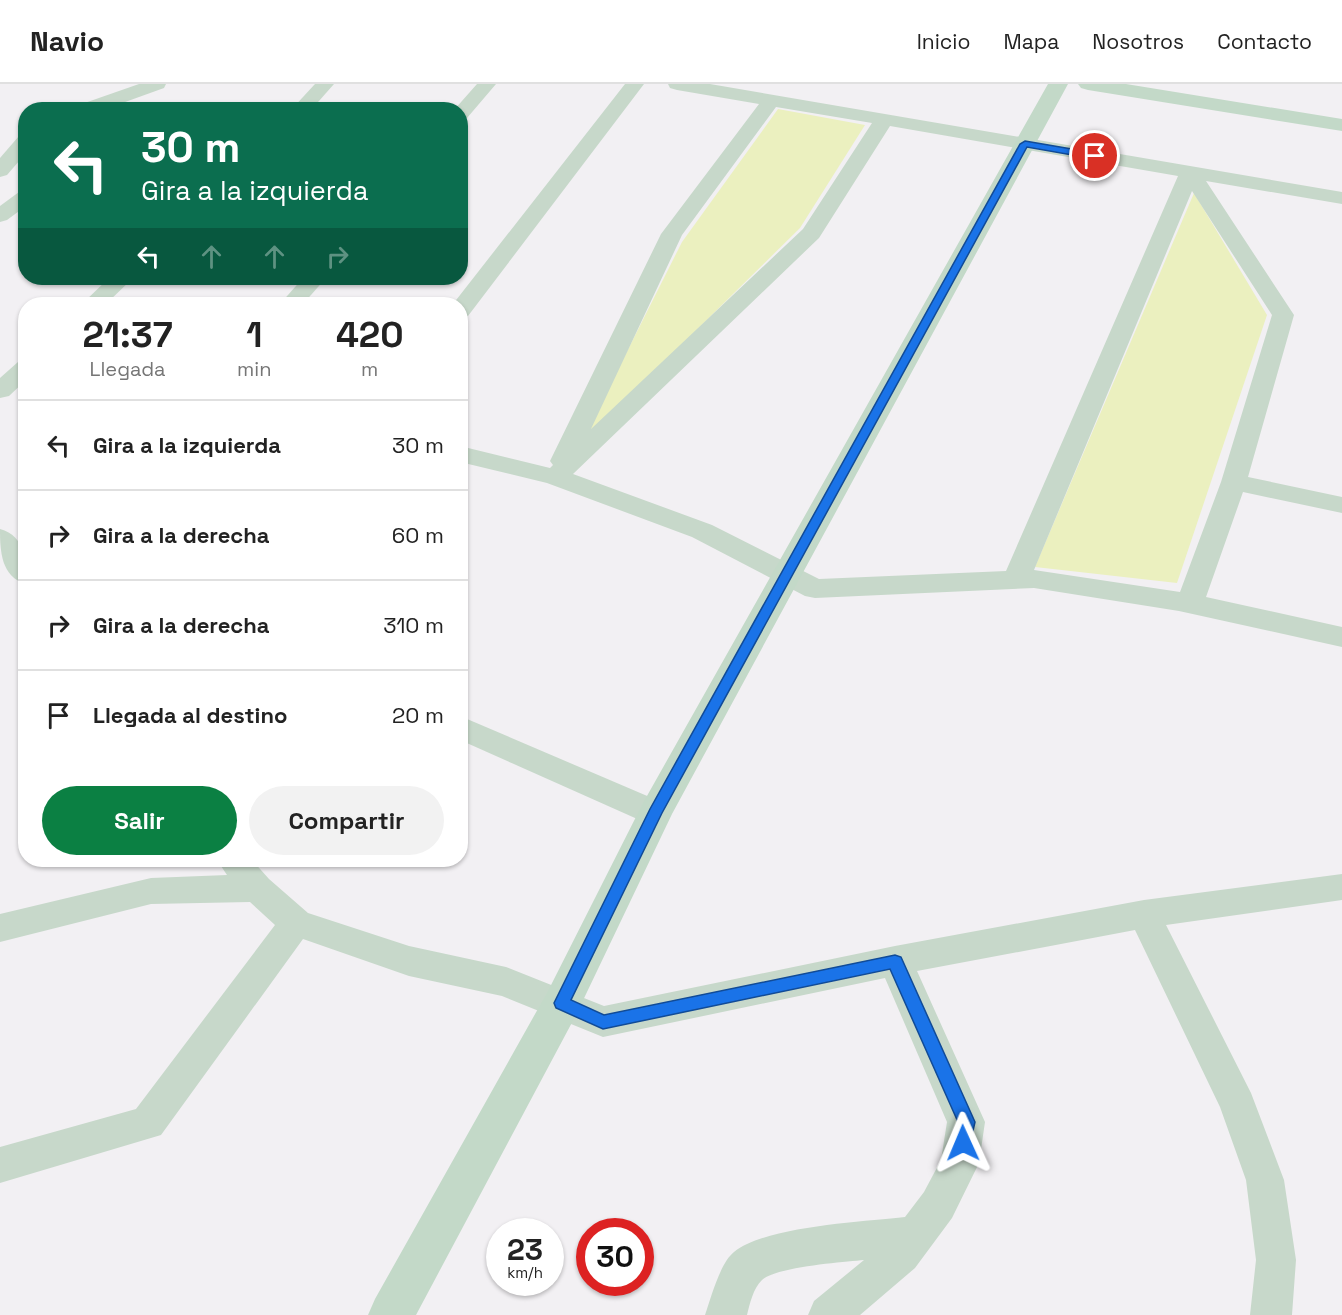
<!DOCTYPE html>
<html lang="es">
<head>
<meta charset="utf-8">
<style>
	body { margin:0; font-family:"Space Grotesk",sans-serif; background:#f2f2f2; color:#222; height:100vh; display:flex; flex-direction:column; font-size:22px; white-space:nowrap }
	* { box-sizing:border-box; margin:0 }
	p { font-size:20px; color:#767676 }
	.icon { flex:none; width:33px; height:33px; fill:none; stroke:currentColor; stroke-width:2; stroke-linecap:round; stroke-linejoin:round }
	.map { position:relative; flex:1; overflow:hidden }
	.panel { position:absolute; left:18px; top:213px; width:450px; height:570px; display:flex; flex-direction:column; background:#fff; border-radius:24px; box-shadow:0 2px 4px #0004 }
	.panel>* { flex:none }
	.guide { position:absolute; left:18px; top:18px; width:450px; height:183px; border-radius:24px; box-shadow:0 2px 4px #0004; background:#0b6e4f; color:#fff; overflow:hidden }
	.speed { position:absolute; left:486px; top:1134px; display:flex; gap:12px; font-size:30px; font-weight:700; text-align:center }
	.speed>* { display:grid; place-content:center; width:78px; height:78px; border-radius:50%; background:#fff; box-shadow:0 2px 4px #0004; line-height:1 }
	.speed small { font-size:15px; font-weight:400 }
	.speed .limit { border:9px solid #d22; background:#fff; color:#111 }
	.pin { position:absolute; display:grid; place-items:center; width:51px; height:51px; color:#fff; margin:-26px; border:3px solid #fff; border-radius:50%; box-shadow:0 2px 6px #0007 }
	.me { position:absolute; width:66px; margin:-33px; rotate:359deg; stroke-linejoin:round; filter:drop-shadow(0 0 4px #0008) }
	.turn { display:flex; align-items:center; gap:21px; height:126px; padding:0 24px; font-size:27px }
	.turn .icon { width:78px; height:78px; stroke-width:2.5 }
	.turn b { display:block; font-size:42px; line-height:51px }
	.lanes { display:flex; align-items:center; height:57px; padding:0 24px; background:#0003; justify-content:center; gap:30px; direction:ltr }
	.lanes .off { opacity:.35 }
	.eta { display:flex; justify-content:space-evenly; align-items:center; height:102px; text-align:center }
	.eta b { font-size:36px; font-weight:600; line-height:42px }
	.primary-button { display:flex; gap:12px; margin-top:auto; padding:12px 24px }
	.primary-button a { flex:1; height:69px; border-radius:36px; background:#0b8043; color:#fff; font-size:24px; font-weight:600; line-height:69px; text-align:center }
	.primary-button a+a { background:#f2f2f2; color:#222 }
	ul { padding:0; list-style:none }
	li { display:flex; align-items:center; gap:18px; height:90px; padding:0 24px; border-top:2px solid #e0e0e0 }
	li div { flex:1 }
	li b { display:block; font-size:22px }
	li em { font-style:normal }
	header { display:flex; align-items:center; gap:36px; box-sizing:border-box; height:84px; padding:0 30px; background:#fff; border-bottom:2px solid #e0e0e0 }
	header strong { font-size:28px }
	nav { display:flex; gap:33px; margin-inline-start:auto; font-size:21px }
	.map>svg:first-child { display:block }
	.green { fill:#ebf0bf }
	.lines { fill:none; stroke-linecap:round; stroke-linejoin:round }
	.street { fill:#c7d8ca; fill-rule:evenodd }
	.secondary { fill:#c3d9c8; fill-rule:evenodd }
	.route { fill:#1a73e8; stroke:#114b97; stroke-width:1.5 }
</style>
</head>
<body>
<header>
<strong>Navio</strong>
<nav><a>Inicio</a><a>Mapa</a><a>Nosotros</a><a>Contacto</a></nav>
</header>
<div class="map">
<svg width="1342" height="1231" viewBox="0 0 1342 1231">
	<rect width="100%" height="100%" fill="#f2f0f3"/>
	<g class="green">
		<path d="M778,25l87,16 -65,103 -220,217 102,-203z"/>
		<path d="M1194,109l73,122 -90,268 -142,-16z"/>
	</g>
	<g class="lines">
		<g class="street">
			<path d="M139,0h27l-2,4 -61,22h-29l2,-4z"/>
			<path d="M315,0h19l-23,26h-20z"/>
			<path d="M477,0h19l-29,34 -7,2v-10h-6z"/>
			<path d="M625,0h19l-176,232 -8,2v-14h-7z"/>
			<path d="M668,0h42l632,108v12l-136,-23 88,134 -46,162 94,20v16l-99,-21 -37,105 136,30v20l-163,-36 -145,-23 -219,10 -10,-2 -113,-59 -145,-54 -87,-21v-16l90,22 3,-3 -3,-4 111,-227 98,-130 -82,-14 -7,-2zM776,23l96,16 -69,106 -212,200 91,-194zM890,42l288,50 -172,395 -187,8 -107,-54 -139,-51 246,-236zM1192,107l80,124 -51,167 -41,110 -146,-22z"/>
			<path d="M26,50v19l-19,22 -7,2v-19l19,-22z"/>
			<path d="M26,106v16l-19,14 -7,2v-16l19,-14z"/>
			<path d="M109,194h24l-27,26h-24z"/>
			<path d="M303,194h23l-23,26h-23z"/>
			<path d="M26,276v20l-17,16 -9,2v-20l18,-16z"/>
			<path d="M0,445c26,7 26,33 26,55 -25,-7 -26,-33 -26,-55z"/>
			<path d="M460,632l206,88 5,9 -5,9 -11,3 -11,-3 -184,-82z"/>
			<path d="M217,776h35l17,19 39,34 101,33 97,21 98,39 291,-60 249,-46 198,-26v26l-176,25 85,168 33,87 12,80 -4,55h-42l6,-55 -10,-80 -26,-73 -85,-177 -218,41 68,151 -6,41 -27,55 -37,50 -55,47h-52l6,-14 50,-41c-21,2 -88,7 -102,20 -9,9 -12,23 -15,35h-42c6,-17 15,-52 29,-63 32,-26 128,-30 171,-35l19,-25 17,-32 6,-38 -62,-144 -282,59 -101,-41 -93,-20 -106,-37 -142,196 -161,48v-36l136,-38 139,-184 -25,-23 -99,2 -151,38v-28l151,-36 76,-3z"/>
		</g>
		<g class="secondary">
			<path d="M1048,0h20l-396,730 -96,201 -160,300h-48l7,-16 173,-308 95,-188z"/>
			<path d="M1078,0h48l216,35v12l-254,-41 -7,-2z"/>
		</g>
	</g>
	<path class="route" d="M1025,57l70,12 5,3 -5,3 -68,-12 -365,666 -91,187 33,15 291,-60 6,2 74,165 -6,26 -6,3 -6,-3 -3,-5 4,-21 -68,-153 -287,60 -47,-21 -2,-5 96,-194 370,-665z"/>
</svg>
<div class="speed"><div>23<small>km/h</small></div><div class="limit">30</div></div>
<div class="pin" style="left:1095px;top:72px;background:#d93025"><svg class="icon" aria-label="arrive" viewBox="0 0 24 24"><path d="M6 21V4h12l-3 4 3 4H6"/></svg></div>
<svg class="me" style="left:963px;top:1059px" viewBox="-20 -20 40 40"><path d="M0-17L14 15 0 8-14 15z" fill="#1a73e8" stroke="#fff" stroke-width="4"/></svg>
<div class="guide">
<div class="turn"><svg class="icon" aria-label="left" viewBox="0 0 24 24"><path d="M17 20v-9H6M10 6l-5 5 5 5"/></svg><div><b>30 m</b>Gira a la izquierda</div></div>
<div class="lanes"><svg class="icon" aria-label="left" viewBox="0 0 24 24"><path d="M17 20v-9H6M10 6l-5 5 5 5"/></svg><svg class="icon off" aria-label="ahead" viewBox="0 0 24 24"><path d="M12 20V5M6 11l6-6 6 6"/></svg><svg class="icon off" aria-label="ahead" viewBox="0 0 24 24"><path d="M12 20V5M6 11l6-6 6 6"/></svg><svg class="icon off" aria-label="right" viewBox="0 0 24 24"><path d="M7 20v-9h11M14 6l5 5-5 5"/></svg></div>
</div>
<section class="panel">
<div class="eta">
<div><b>21:37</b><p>Llegada</p></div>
<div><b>1</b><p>min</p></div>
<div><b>420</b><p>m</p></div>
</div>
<ul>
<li><svg class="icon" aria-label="left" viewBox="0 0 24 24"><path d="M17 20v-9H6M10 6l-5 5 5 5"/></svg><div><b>Gira a la izquierda</b></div><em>30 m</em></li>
<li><svg class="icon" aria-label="right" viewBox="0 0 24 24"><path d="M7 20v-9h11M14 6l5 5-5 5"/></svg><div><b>Gira a la derecha</b></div><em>60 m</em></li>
<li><svg class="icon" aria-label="right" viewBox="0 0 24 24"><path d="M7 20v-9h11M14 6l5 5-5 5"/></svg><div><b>Gira a la derecha</b></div><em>310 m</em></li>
<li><svg class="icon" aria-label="arrive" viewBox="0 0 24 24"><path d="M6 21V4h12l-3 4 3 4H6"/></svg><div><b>Llegada al destino</b></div><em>20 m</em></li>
</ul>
<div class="primary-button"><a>Salir</a><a>Compartir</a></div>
</section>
</div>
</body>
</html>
